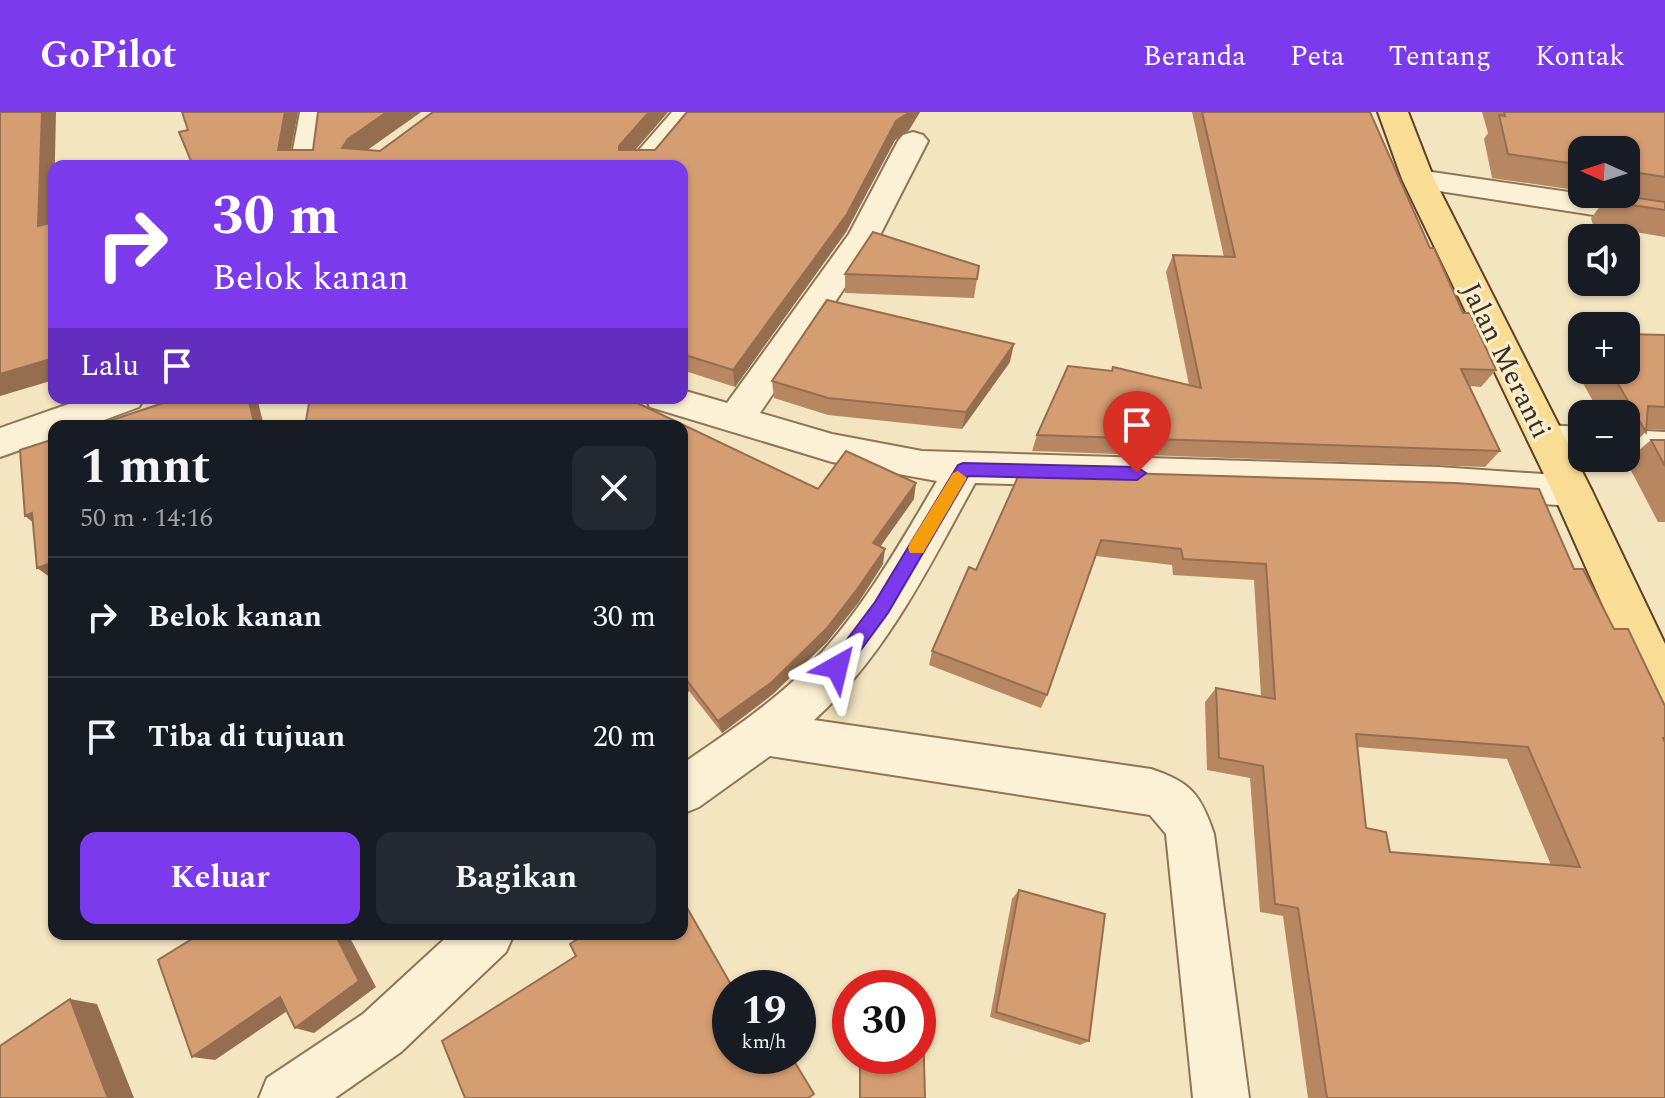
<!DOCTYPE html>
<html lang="id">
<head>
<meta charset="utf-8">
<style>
	body { margin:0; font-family:Spectral,serif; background:#242831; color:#f1f3f6; height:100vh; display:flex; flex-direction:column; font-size:30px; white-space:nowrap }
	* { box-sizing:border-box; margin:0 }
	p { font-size:26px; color:#9ea1a6 }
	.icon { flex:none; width:44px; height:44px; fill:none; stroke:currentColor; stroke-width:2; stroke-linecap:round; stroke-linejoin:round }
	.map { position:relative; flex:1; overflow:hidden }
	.panel { position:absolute; left:48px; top:308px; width:640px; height:520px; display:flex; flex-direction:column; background:#171b24; border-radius:16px; box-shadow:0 2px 6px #0004 }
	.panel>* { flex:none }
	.guide { position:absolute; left:48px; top:48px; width:640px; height:244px; border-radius:16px; box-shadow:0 2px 6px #0004; background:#7c3aed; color:#fff; overflow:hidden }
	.needle { width:52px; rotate:273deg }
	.controls { position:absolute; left:1568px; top:24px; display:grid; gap:16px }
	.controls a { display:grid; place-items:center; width:72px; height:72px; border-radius:16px; background:#171b24; box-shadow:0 2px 6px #0004; font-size:40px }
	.speed { position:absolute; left:712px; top:858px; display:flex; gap:16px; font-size:40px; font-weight:700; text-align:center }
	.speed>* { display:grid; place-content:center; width:104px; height:104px; border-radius:50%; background:#171b24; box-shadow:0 2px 6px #0004; line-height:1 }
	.speed small { font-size:20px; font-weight:400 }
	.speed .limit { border:12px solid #d22; background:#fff; color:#111 }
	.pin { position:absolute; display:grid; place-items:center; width:68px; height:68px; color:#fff; margin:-82px -34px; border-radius:50% 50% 50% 0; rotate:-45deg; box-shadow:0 0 8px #0007 }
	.pin .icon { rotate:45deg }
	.me { position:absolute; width:88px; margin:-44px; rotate:37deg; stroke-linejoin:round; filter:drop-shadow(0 0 6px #0008) }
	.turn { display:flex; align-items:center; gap:28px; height:168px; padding:0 32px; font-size:36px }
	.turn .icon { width:104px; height:104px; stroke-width:2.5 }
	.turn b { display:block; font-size:56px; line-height:68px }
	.then { display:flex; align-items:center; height:76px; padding:0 32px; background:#0003; gap:16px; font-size:30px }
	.round { display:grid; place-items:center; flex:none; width:84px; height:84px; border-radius:16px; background:#242831 }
	.overview { display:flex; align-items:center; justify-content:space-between; height:136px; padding:0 32px }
	h1 { font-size:48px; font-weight:700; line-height:60px }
	.cta { display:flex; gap:16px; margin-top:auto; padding:16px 32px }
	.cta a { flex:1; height:92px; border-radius:16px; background:#7c3aed; color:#fff; font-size:32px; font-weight:700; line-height:92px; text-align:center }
	.cta a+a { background:#242831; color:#f1f3f6 }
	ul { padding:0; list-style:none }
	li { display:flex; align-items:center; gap:24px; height:120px; padding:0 32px; border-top:2px solid #363941 }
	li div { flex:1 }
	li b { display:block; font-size:30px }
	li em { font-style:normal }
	header { display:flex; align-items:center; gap:48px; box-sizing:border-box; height:112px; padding:0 40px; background:#7c3aed; color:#fff }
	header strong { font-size:38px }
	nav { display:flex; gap:44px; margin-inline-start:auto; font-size:28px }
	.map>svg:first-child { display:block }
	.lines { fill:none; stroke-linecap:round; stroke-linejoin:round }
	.minor-casing { stroke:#8e7556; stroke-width:4 }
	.primary-casing { stroke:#5b422b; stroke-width:4 }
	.minor { fill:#fcf1d5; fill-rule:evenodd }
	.primary { fill:#fadd94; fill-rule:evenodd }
	.wall { fill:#b78762; fill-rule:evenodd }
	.shaded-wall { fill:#956e50 }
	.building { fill:#d59d72; stroke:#956e50; stroke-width:2; fill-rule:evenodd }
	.route { fill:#7c3aed; stroke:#51269a; stroke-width:2 }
	.slow { fill:#f59e0b }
	.labels { text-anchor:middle; stroke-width:6; stroke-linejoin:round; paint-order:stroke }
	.street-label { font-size:28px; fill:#3c2c1c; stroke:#f9eed1 }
</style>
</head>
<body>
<header>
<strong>GoPilot</strong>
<nav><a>Beranda</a><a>Peta</a><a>Tentang</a><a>Kontak</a></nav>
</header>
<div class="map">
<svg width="1665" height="986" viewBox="0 0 1665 986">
	<rect width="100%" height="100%" fill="#f3e5c0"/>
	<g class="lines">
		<defs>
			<g id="minor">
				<path d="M300,0h28l-8,54h-30z"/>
				<path d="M672,0h29l-45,54h-31z"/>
				<path d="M913,20l10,3 5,6 -49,96 -119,176 72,21 90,17 517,16 133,9 14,4 5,11 -5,11 -14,4 -133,-9 -464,-14c-45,82 -89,173 -161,237l337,49c40,13 50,26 63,65l35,264h-56l-27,-264 -16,-19 -380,-59 -71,51 -17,7v-50c42,-29 85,-57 122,-93 55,-54 94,-124 133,-190l-105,-19 -182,-55 -5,-9h37v-8l45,13 122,-169 49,-93 5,-6z"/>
				<path d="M1418,58l247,36v20l-258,-40 -4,-7 4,-7z"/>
				<path d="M86,286h58l-5,9 -51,19h-34v12l-54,19v-29z"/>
				<path d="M1546,313l36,2v28l-36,-2 -13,-4 -6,-10 6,-10z"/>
				<path d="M1626,318l39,2v28l-40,-2z"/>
				<path d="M450,822h64l-8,18 -105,100 -66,46h-76l8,-20 96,-64z"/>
			</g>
			<path id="primary" d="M1378,0h30l26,67 158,312 73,153v71l-16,-6 -97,-218 -150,-312z"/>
		</defs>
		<use href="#minor" class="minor-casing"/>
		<use href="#primary" class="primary-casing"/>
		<use href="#minor" class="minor"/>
		<use href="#primary" class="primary"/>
	</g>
	<g class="wall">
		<path d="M318,0h103l-54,38 13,1 53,-39h235l-33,38h20l32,-38h233l-11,18 -14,10 -49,92 -111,155 -53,-17v-204l-391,-16h22z"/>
		<path d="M1192,0h178l60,136 33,65 33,57 -15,17 -11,-1 30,65 -15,16 -453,-16 5,-16 152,-50 -23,-113 7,-17 51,2z"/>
		<path d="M1482,0h183v125l-72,-12 -2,-7 18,-23 -9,-1h26v-44h-44v41l-90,-13 -8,-39 4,-6z"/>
		<path d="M979,154l-5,32 -129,-5v-19z"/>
		<path d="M1665,223v95l-18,-1 -1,3 -20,18v-36h-26l-32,-58 14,-15v29h44z"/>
		<path d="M1010,250l-48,67 -134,-14 -54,-17 -2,-17z"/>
		<path d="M682,314l136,63 96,10 -34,48 3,17 -25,39 -31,39 -54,52 -51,39 -33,-42 -7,5z"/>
		<path d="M1651,328h14v82h-7l-32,-61z"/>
		<path d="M1021,358l553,99 91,137v392h-357l-25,-182 -23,-4 -10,-134 -43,-8 -2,-68 11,-14 45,8 -7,-116 -81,-5 -1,-10 -76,-9 -49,139 -6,13 -112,-43 3,-14 44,-81zM1357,635l150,12 44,106 -161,-13 -24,-24z"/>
		<path d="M1019,778l70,151 -9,4 -90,-28 22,-118z"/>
	</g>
	<g class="shaded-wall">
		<path d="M42,0h14l-3,132 -15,-18z"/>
		<path d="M285,0h13l-10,54 -10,-16z"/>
		<path d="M387,0h34l-65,46 -14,-10 6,-9z"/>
		<path d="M649,0h19l-45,52v2l-4,-20z"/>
		<path d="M910,0h10l-11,18 -14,10 -49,92 -111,155 -2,-17 163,-249z"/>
		<path d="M1014,232l-4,18 -48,67 4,-17z"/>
		<path d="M54,246v22l-54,16v-22z"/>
		<path d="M248,286h9l7,28h-9z"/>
		<path d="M916,371l-2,16 -42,59 1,-15z"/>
		<path d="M32,401l13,19 -20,-16z"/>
		<path d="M885,437l-2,15 -25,39 -31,39 -54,52 -51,39 -4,-12z"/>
		<path d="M48,452l6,16 -17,-12z"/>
		<path d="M685,566l4,13 -7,5v-16z"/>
		<path d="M335,822h13l28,53 -62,46 -19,-5z"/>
		<path d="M280,885l19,6 -84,57 -23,-3z"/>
		<path d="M70,887l27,5 37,94h-26z"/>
	</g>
	<g class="building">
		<path d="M0,0h42l-4,114 16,-4v136l-54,16z"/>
		<path d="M182,0h103l-7,38h35l5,-38h69l-39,27 -6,9 38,3 53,-39h216l-30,34v4h36l32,-38h223l-14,9 -49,93 -114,156 -51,-16v-188h-489l-14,-34 9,-2z"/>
		<path d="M1202,0h168l60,136h4l29,65h7l26,57 -35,-1 39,82 -463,-16 31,-69 44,5 1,-4 88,21 -28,-133 62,2z"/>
		<path d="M1504,0h161v65l-39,-6v-21h-44v15l-74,-11 -9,-39 6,1z"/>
		<path d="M1610,82l55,8v8l-53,-8z"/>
		<path d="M873,120l106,34 -2,13 -132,-5z"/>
		<path d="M827,188l187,44 -48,68 -138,-14 -56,-17z"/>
		<path d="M1626,222l39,1v72l-17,-1 -2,26 -36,-62h16z"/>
		<path d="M178,286h70l7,28h-161z"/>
		<path d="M310,286h317l191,91 28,-38 70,32 -43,60 12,6 -27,39 -31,40 -55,54 -54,39 -33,-43 -3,2v-254h-377z"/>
		<path d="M54,327v186l-6,-61 -11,4 -5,-55 -7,3 -5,-66z"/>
		<path d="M1651,328h14v26z"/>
		<path d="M1021,358l434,13 84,6 35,80h9l31,60h14l37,77v32h-2l2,4v356h-338l-29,-190 -23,-4 -12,-138 -44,-8 -3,-70 59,11 -9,-135 -83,-5 -2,-10 -80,-9 -54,155 -115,-44 37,-84 7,3zM1356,622l172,13 52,120 -190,-15 -4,-20 -20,-4z"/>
		<path d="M1019,778l86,24 -16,127 -93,-29z"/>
		<path d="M682,787l51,89h-3v68h61l23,38 -6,4h-343l-23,-57 134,-85 -6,-12 15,-10h97z"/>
		<path d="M200,822h135l24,47 -64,47 -15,-31 -88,60 -34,-97z"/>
		<path d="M70,887l38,99h-108v-52z"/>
		<path d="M918,911h5l2,75h-65v-42h58z"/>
	</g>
	<path class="route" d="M963,351l174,4 9,6 -9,7 -169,-4 -80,137 -44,60 -7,2 -6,-2 -3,-6 3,-6 44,-59 83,-137z"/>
	<path class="slow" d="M958,359l9,7 -3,5 -41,70h-13l-2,-5 2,-5 43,-70z"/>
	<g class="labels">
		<g class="street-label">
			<text transform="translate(1507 248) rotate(64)" y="10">Jalan Meranti</text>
		</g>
	</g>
</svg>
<div class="controls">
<a><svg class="needle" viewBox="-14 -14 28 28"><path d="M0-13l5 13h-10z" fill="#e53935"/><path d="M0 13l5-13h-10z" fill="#9ea1a6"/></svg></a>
<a><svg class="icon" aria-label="sound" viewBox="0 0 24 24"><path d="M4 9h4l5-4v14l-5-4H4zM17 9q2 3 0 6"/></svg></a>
<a>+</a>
<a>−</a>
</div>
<div class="speed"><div>19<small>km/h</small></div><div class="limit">30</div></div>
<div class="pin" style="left:1137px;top:361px;background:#d93025"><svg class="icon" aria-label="arrive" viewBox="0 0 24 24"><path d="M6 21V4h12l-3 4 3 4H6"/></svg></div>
<svg class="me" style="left:837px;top:555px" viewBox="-20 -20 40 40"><path d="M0-17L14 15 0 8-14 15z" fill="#7c3aed" stroke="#fff" stroke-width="4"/></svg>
<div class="guide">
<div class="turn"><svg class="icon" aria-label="right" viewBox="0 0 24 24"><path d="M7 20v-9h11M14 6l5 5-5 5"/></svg><div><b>30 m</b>Belok kanan</div></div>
<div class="then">Lalu<svg class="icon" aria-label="arrive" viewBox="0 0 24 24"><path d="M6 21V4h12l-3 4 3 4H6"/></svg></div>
</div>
<section class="panel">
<div class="overview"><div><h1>1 mnt</h1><p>50 m · 14:16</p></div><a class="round"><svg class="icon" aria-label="close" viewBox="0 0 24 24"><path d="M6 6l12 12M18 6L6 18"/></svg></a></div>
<ul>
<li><svg class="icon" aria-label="right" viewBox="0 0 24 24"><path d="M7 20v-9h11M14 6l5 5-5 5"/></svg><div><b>Belok kanan</b></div><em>30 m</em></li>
<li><svg class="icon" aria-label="arrive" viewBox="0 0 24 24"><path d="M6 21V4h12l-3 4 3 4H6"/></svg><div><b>Tiba di tujuan</b></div><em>20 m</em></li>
</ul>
<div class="cta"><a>Keluar</a><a>Bagikan</a></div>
</section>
</div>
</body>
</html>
